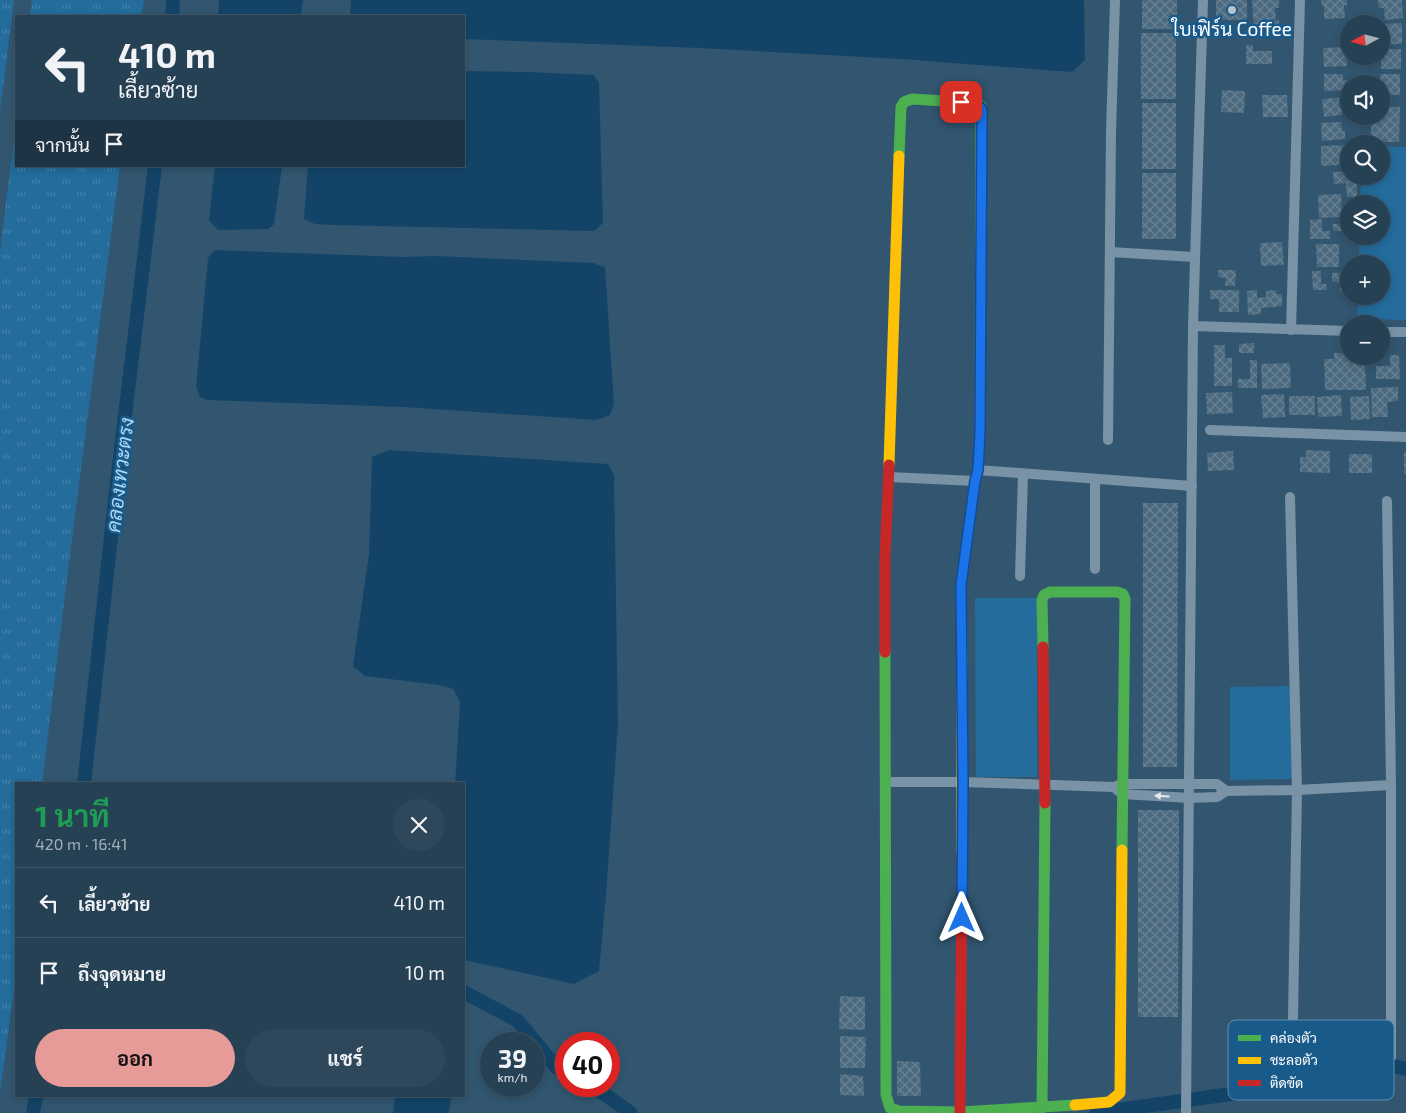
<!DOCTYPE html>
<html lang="th">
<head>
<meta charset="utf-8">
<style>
	body { margin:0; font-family:"Exo 2",Sarabun,sans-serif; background:#2e475a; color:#f1f3f6; height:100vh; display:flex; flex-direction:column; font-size:19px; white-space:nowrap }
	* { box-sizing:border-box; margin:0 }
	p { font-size:16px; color:#a4afb8 }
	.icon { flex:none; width:28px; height:28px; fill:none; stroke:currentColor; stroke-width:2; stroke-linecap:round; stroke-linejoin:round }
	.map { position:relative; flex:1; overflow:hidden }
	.side { position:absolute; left:15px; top:782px; width:450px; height:315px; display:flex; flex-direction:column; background:#264054; border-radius:0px; box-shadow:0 2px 8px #0003,0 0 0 1px #42596b }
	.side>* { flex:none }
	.banner { position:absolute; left:15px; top:15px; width:450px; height:152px; border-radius:0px; box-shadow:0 2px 8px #0003,0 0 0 1px #42596b; background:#264054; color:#f1f3f6; overflow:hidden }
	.needle { width:32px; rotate:263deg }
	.controls { position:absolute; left:1340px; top:15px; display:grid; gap:10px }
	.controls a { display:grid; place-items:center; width:50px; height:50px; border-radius:50%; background:#264054; box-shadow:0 2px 8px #0003,0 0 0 1px #42596b; font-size:25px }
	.speed { position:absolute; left:480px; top:1032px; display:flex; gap:10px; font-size:25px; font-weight:700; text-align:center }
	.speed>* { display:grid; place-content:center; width:65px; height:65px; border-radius:50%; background:#264054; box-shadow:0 2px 8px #0003,0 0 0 1px #42596b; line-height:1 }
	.speed small { font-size:12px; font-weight:400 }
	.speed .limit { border:8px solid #d22; background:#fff; color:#111 }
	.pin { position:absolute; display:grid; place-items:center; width:42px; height:42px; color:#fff; margin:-21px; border-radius:10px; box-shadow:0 2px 8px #0006 }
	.me { position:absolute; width:55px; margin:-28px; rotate:0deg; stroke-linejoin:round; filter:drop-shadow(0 0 4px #0008) }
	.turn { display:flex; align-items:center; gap:18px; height:105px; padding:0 20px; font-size:22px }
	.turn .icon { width:65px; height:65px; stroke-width:2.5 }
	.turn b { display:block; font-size:35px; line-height:42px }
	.then { display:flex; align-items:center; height:48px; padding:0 20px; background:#0003; gap:10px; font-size:19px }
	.round { display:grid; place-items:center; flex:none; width:52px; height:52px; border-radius:26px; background:#2e475a }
	.head { display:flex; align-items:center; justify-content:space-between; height:85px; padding:0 20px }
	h1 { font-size:30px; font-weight:700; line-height:38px; color:#1e9e55 }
	.action { display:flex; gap:10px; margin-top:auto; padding:10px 20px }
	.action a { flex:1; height:58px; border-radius:30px; background:#e69b98; color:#111; font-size:20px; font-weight:700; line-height:58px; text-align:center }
	.action a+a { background:#2e475a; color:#f1f3f6 }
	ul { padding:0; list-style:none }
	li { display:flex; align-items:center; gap:15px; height:70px; padding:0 20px; border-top:1px solid #42596b }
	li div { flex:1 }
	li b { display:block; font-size:19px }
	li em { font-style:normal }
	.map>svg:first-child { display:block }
	.grass { fill:url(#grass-tufts) }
	.park { fill:#236c9c }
	.water { fill:#134468 }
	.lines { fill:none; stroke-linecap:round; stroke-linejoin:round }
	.canal { stroke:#134468; stroke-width:14 }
	.building { fill:url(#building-cross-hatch) }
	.street { stroke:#7992a5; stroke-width:10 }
	.fast { stroke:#4caf50; stroke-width:11 }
	.slow { stroke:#ffc107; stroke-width:11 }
	.jam { stroke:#c62828; stroke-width:11 }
	.oneway { fill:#e4e9ed }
	.route-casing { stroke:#114b97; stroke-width:12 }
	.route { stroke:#1a73e8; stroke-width:9 }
	.poi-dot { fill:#b7c4cd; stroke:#185a8a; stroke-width:2 }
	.labels { text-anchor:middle; stroke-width:5; stroke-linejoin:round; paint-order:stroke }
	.poi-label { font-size:19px; fill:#fff; stroke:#185a8a }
	.water-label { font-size:20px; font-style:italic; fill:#add8f5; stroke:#185a8a }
	.key { fill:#185a8a; stroke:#5d8cad; stroke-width:1 }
	.key-label { font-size:14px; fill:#fff }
</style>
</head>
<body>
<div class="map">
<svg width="1406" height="1113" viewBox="0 0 1406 1113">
	<defs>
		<pattern id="grass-tufts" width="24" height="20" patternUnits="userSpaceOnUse" patternTransform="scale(1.25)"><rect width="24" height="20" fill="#236c9c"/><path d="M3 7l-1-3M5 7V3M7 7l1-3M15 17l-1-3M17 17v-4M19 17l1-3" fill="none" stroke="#4482ab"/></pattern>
		<pattern id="building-cross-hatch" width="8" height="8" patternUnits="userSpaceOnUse" patternTransform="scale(1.25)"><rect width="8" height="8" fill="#4c6a7f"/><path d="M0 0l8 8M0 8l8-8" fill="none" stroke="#678092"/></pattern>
	</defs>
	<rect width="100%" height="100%" fill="#325670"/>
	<g class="grass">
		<path d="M0,0h14l-14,111z"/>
		<path d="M32,0h112l-3,16h-111z"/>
		<path d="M16,124v42h104l-52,404 -26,214h-26v191l-16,117v-841z"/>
	</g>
	<g class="park">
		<path d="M1381,147h25v173l-49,-1 1,-23h23v-32h-22v-28h22v-32h-21l1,-28h20z"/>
		<path d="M975,598h62v179h-61z"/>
		<path d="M1295,686v93l-65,1v-93z"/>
	</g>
	<g class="water">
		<path d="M219,0h84l-2,16h-83z"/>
		<path d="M351,0h733l1,60 -13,12 -171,-13 -201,-11 -236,-9v-23h-114z"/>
		<path d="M464,71l66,1 64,3 5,8 4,140 -9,8 -261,-6 -18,-1 -11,-5 4,-53h156z"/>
		<path d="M215,166h67l-8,58 -6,5 -50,1 -9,-10z"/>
		<path d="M215,250l188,7 32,-1 158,7 12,4 9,137 -4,11 -14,5 -193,-13 -195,-7 -8,-3 -4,-10 12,-129z"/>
		<path d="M389,450l219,14 6,11 4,249 -12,172 -7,75 -25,13 -110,-24v-176h-9l5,-82 -7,-13 -14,-4 -74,-9 -12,-10 16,-112 3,-97z"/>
		<path d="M395,1096h56l-2,17h-56z"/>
	</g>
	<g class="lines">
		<g class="canal">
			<path d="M172,16l1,-16"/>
			<path d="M84,784l32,-293 39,-325"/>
			<path d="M464,992l54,29 38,46 10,6"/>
			<path d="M591,1086l13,8 27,19"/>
			<path d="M33,1113l3,-17"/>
			<path d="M1096,1113l142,-20 69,-17 86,-10 13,3"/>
		</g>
	</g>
	<g class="building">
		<rect x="1142" y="0" width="35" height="29"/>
		<rect x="1216" y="0" width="31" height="20"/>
		<path d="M1252,0h27v8h-4l1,12h3l1,10 -26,2z"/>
		<path d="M1321,0h26v5h-3l1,13 -21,1v-13h-2z"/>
		<path d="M1378,0h24l1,18 -18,2 -1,-12h-5z"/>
		<path d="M1402,23v21l-21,1v-12h3v-9z"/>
		<rect x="1141" y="33" width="35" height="66"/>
		<path d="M1246,45h7v6h19v13h-26z"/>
		<path d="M1349,47v7h-3l1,12 -23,1 -1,-19z"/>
		<rect x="1381" y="49" width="20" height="20"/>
		<path d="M1324,74h19v6h4l1,10 -24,1z"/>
		<path d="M1380,74h20v21h-19z"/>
		<path d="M1222,90l23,1 -1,22 -23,-1z"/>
		<path d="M1262,95h25l1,22h-25z"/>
		<path d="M1345,97l1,8 -4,1v9l-18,2 -2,-18z"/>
		<rect x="1142" y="103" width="34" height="66"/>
		<path d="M1381,107h19l-1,35h-28v-20h-4v-6h14z"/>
		<path d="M1341,122l1,9h3v8l-23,2 -1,-18z"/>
		<path d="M1348,145v10h-7v10l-20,1v-20z"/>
		<path d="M1349,171v5h8v21h-10l-1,-14 -12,1 -1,-12z"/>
		<rect x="1142" y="173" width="34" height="66"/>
		<path d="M1341,194l1,23 -23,1 -1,-23z"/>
		<path d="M1322,219v12h8v8h-20v-19z"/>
		<path d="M1333,224h16v12h2v4l-5,-1v-8h-13z"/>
		<path d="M1282,242l2,23 -23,1 -1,-23z"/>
		<path d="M1316,244h23v23h-22z"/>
		<path d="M1218,270h18l-1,16h-10l1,-8 -8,-1z"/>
		<path d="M1312,271h9v13h5l1,6h-14z"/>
		<path d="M1349,272v18l-9,1v-9h-8v-9z"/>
		<path d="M1210,290h29v22h-20v-13h-9z"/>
		<path d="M1257,290v8l9,-1v-6l10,-1v4h6v12l-21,2v6l-13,1 -1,-24z"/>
		<path d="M1254,343v10h-15v-9z"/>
		<path d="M1214,345h11v13h7v28h-18z"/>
		<path d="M1334,353h15v3l16,1 1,33h-41l-1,-31h10z"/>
		<path d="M1390,355h9l1,24h-24v-13h14z"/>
		<path d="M1250,360h7v28h-19v-9h12z"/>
		<path d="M1290,363l1,25 -29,1 -1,-25z"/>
		<path d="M1398,387v14l-11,1 1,15h-16l-1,-29z"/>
		<path d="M1232,392l1,21 -26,1 -1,-21z"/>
		<path d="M1284,394l1,23 -22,1 -2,-23z"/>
		<path d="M1341,395l1,21 -24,1 -1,-20z"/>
		<rect x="1289" y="396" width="26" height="19"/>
		<path d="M1369,396l1,23 -19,1 -1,-23z"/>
		<path d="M1306,450l24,1v22l-30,-1v-15h6z"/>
		<path d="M1233,451l1,19 -26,1 -1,-18z"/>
		<rect x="1404" y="452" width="2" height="22"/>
		<rect x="1349" y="454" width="23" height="19"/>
		<path d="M1143,503h35l-1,264h-34z"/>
		<path d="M1138,810h41l-1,207h-40z"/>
		<path d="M840,996l25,1v33l-26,-1z"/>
		<path d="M840,1036l26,1 -1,31h-25z"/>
		<path d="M897,1061l23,1 1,34h-24z"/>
		<path d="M840,1074l23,2 1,20 -24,-1z"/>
	</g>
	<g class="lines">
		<g class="street">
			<path d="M1110,252l85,5"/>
			<path d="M1193,326l156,5"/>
			<path d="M1291,330l9,-330"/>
			<path d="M1381,332h25"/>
			<path d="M1210,430l196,7"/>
			<path d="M1108,440l3,-308 4,-132"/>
			<path d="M978,470l214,16"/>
			<path d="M889,477l86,4"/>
			<path d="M1095,479v90"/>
			<path d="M1290,497l7,293 -5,283"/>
			<path d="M1387,501l4,284v272"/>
			<path d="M1020,576l3,-102"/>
			<path d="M885,782h78l151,5"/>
			<path d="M1226,791l-9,-7h-95l-8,3 8,7 68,4 27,-1 9,-6 71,-1 94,-5"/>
			<path d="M1186,1113l7,-787 10,-326"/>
		</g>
		<g class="fast">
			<path d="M899,156l2,-49 3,-5 8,-3 65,4 4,3 -1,327 -2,37 -3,11 -14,104 1,74"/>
			<path d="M1043,647l-1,-47 2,-5 6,-3h67l6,2 2,5 -3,251"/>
			<path d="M885,652l1,443 4,13 9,3 61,1 115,-7"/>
			<path d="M1042,1108l3,-305"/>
		</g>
		<g class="slow">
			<path d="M889,465l10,-309"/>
			<path d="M962,659v195"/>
			<path d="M1075,1105l34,-3 11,-9 2,-243"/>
		</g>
		<g class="jam">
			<path d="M1043,647l2,156"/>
			<path d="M885,652v-94l4,-93"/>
			<path d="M960,1112l2,-258"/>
		</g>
	</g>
	<defs><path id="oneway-solid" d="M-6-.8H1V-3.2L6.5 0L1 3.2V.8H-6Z" transform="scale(1.25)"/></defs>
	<use class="oneway" href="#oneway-solid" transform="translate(1162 796) rotate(-176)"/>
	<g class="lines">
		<defs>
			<path id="route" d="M961,102c9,1 18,-1 21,9l-2,322 -2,37 -3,11 -14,104 2,197 -1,136"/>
		</defs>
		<use href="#route" class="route-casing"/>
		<use href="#route" class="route"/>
	</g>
	<circle class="poi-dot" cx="1232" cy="10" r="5"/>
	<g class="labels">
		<g class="poi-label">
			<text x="1232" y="36">ใบเฟิร์น Coffee</text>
		</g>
		<g class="water-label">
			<text transform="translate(120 475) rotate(-83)" y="7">คลองเทวะตรง</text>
		</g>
	</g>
	<rect x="1228" y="1020" width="166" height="80" rx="8" class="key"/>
	<rect x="1238" y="1035" width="23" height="6" fill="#4caf50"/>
	<rect x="1238" y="1057" width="23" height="7" fill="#ffc107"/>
	<rect x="1238" y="1080" width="23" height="6" fill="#c62828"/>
	<g class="key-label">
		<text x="1270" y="1043">คล่องตัว</text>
		<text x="1270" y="1065">ชะลอตัว</text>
		<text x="1270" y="1088">ติดขัด</text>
	</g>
</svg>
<div class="controls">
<a><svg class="needle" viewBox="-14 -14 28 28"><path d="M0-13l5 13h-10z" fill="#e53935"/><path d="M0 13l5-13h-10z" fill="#a4afb8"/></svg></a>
<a><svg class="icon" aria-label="sound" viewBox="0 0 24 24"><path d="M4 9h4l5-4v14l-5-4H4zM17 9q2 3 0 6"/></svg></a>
<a><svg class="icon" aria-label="search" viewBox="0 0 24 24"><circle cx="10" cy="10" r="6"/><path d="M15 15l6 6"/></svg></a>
<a><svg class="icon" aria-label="layers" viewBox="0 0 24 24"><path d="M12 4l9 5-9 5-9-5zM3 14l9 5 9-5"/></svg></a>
<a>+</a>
<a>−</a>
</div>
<div class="speed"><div>39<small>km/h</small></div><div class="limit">40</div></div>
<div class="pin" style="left:961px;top:102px;background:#d93025"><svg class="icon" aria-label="arrive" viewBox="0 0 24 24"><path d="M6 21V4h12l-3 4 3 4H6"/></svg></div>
<svg class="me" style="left:962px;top:918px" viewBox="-20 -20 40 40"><path d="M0-17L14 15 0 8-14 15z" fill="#1a73e8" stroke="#fff" stroke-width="4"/></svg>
<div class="banner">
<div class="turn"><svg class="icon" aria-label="left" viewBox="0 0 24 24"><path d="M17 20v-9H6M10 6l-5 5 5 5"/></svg><div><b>410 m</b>เลี้ยวซ้าย</div></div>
<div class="then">จากนั้น<svg class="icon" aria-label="arrive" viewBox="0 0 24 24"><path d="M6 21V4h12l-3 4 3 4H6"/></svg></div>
</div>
<section class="side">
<div class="head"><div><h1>1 นาที</h1><p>420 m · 16:41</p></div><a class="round"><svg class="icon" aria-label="close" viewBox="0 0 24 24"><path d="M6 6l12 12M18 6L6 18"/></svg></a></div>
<ul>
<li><svg class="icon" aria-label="left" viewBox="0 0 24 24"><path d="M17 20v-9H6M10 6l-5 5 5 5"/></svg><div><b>เลี้ยวซ้าย</b></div><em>410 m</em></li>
<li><svg class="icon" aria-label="arrive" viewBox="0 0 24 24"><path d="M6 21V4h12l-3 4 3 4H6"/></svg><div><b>ถึงจุดหมาย</b></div><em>10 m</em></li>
</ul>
<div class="action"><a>ออก</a><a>แชร์</a></div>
</section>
</div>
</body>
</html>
